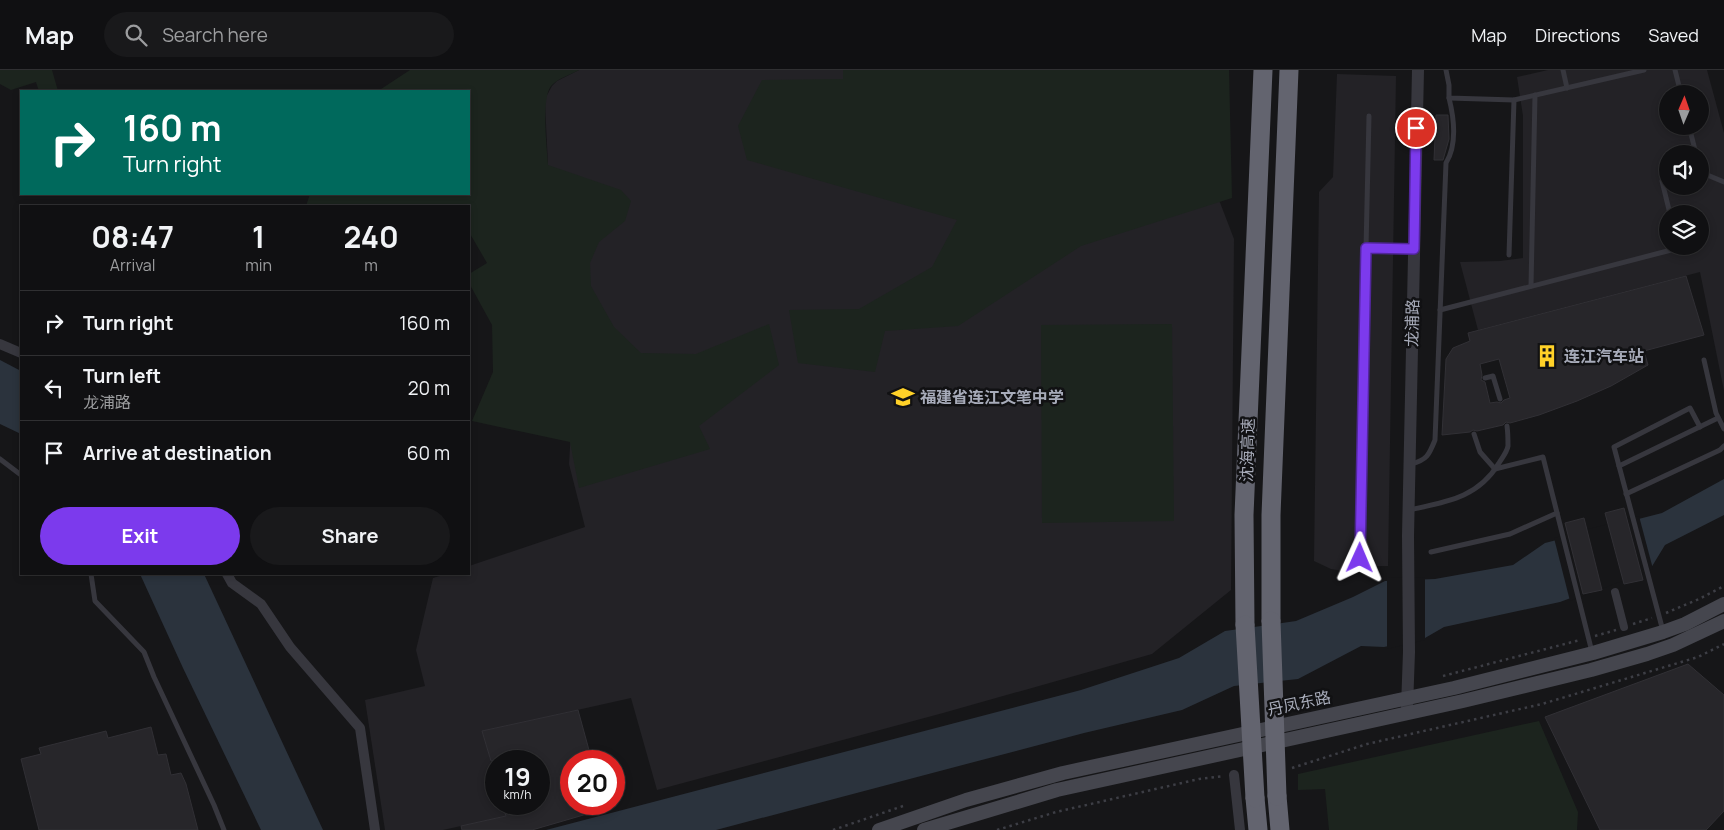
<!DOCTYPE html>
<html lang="en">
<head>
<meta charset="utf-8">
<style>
	body { margin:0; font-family:Manrope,"Noto Sans SC",sans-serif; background:#19191b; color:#f1f3f6; height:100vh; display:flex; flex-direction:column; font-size:19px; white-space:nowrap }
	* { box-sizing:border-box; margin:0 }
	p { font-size:16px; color:#9c9d9f }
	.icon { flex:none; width:28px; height:28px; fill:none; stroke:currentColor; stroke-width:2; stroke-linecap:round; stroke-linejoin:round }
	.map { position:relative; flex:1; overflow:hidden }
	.sheet { position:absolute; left:20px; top:135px; width:450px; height:370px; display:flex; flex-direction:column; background:#101012; border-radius:0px; box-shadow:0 2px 8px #0003,0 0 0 1px #303032 }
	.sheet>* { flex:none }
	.hud { position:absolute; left:20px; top:20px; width:450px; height:105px; border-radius:0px; box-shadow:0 2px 8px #0003,0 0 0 1px #303032; background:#00695c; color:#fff; overflow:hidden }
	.needle { width:32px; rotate:2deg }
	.fabs { position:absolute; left:1659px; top:15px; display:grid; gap:10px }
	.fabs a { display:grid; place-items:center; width:50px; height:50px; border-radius:50%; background:#101012; box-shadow:0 2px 8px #0003,0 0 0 1px #303032; font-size:25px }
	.speed { position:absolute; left:485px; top:680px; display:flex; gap:10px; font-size:25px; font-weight:700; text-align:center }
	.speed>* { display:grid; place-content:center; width:65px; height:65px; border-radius:50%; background:#101012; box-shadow:0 2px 8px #0003,0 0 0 1px #303032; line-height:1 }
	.speed small { font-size:12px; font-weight:400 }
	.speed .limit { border:8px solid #d22; background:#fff; color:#111 }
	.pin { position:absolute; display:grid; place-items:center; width:42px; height:42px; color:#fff; margin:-21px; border:2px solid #fff; border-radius:50%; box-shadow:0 1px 5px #0007 }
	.me { position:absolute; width:55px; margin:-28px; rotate:1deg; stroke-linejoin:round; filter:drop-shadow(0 0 4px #0008) }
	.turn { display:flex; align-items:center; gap:18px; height:105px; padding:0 20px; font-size:22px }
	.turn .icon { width:65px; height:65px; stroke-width:2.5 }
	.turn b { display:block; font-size:35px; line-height:42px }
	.eta { display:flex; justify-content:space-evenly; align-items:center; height:85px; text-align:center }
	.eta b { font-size:30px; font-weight:700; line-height:35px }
	.cta { display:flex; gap:10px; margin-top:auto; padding:10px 20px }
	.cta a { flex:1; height:58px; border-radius:30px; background:#7c3aed; color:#fff; font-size:20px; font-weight:700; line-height:58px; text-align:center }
	.cta a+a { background:#19191b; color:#f1f3f6 }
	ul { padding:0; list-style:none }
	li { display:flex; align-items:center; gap:15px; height:65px; padding:0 20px; border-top:1px solid #303032 }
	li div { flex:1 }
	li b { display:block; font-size:19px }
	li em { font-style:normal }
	header { display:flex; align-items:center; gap:30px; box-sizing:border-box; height:70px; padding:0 25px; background:#101012; border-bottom:1px solid #303032 }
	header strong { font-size:24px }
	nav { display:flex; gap:28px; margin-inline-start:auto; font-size:18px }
	.search { width:350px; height:45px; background:#19191b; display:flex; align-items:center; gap:12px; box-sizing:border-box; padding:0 18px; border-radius:28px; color:#9c9d9f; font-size:19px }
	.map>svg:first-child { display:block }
	.built { fill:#232226; fill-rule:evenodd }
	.green { fill:#1c241e }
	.water { fill:#2b333d }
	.pier { fill:#161618 }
	.building { fill:#27262a; stroke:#313035; fill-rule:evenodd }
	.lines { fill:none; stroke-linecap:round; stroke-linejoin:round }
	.path { stroke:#3d3e45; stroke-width:2.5; stroke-dasharray:2.5 4; stroke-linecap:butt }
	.service { stroke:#37373e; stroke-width:5 }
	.pedestrian { stroke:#37373e; stroke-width:8 }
	.minor { stroke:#37373e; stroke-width:10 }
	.tertiary { stroke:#37373e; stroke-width:12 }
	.secondary { stroke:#45464e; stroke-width:14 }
	.motorway { stroke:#63646f; stroke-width:19 }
	.motorway-bridge { stroke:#63646f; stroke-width:19 }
	.route-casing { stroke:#51269a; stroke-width:12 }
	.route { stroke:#7c3aed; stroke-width:9 }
	.labels { text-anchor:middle; stroke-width:5; stroke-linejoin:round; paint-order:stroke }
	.street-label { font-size:16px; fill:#a7abb9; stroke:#111113 }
	.poi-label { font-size:16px; font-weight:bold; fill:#a7abb9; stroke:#111113; text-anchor:start }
</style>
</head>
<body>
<header>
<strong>Map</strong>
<div class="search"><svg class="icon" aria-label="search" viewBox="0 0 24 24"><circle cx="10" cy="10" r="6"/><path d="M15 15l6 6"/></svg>Search here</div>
<nav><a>Map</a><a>Directions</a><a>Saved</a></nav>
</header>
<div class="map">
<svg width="1724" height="760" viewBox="0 0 1724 760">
	<rect width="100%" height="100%" fill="#161618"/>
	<g class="built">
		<path d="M579,0h598l-2,15 59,154 -3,351 -79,64 -209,59 -286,77 -26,-92 -148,33 13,51v22h6l4,12 -63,14h-58l-20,-130 60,-14 -9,-36 17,-72 13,-4h23v-8l116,-39 -16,-63 10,-168 -31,-131 -3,-62 1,-6 6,-11 5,-5z"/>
		<path d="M1548,0h159l17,63v258l-24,-119 -222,58 -18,-68 40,-1 23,-3v-142l-6,-39zM1668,24h32v32h-32zM1668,84h32v32h-32zM1668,144h32v32h-32z"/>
		<path d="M1337,4l59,2 -8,490h-18l-21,6 -18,-3 -17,-8 5,-369 14,-15z"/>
	</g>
	<g class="green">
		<path d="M0,0h52l6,21h-19l-3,-9 -25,8 -11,-6z"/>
		<path d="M410,0h169c-9,5 -21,8 -28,16 -10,13 -4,62 -3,79l73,25 10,11 -6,20 -26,21 -9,21 1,23 23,41 27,26 55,1 73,-30 10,41 -80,61 11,23 -131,39 -9,-46 -98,-21 21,-49 -1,-47 -23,-42v-9l18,-11 -18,-31v-26h-163l4,-12h159v-103h-91z"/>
		<path d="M843,0h386l3,128 -151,48 -123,80 -73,5 -10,41 -77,-9 -9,-53 70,-1 73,-42 25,-47 -210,-60 -9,-34 24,-46 81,-1z"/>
		<path d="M1172,254l2,197 -132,2 -1,-198z"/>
		<path d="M1539,651l39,91 -1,18h-248l-4,-41 -27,1v-16z"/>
	</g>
	<g class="water">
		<path d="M0,290l21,11v63l-21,-10z"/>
		<path d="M1724,409v36l-59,30 -14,23 -91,34 -116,25 -19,11 -41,9 -23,-1 -63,33 -64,7 -52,24 -98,23 -368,97h-170l535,-140 98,-32 46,-27 71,-10 57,-24 32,-16 50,-2 78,-14 32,-22 117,-30z"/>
		<path d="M140,504h64l119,256h-62l-78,-162z"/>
	</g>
	<g class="pier">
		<path d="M1639,446l14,53 -83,32 -16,-63z"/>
		<path d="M1425,507v63l-38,9v-71z"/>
	</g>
	<g class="building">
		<path d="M1436,45h12l1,24 -6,21h-9z"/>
		<path d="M1686,206l18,59 -60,16 4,14 -37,21 -34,15 -38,14 -29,8 -4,-1 -3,3 -26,6 -4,-1 -3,2 -28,3 4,-76 7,-11 17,-7 -2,-8zM1499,289l11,39 -6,2 -3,3 -4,-1 -7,1 -5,-21 -4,-2 1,-5 -2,-11z"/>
		<path d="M1624,438l19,72 -19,4 -19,-71z"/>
		<path d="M1584,448l18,72 -19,4 -18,-71z"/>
		<path d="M1688,594l36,31v116l-18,19h-106l-55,-113z"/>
		<path d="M578,640l14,51h-21v43h21l-5,10 -55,16h-70l-1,-4 45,-10 -4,-12h37v-43h-48l-9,-30z"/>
		<path d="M151,657l7,28 8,-1 5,21 10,-2 5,11 12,46h-159l-18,-71 20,-5 -2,-6 67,-17 2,7z"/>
	</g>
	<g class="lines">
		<g class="path">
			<path d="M1666,543l33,-14 25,-13"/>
			<path d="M1633,554l19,-6"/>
			<path d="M1595,566l21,-6"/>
			<path d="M1443,606l137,-36"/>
			<path d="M1292,698l75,-24 175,-40 156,-47 26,-13"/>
			<path d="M833,760l73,-25"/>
			<path d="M997,760l59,-18 143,-33 25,-3"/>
		</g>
		<g class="service">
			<path d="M1446,0l3,15v13l65,2 130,-30"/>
			<path d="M1563,0l4,18"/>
			<path d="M1675,0l6,24"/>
			<path d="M1689,56l7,28"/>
			<path d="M1700,102l24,10"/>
			<path d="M1668,110l-6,1 8,33"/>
			<path d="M1366,178l47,1"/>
			<path d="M1509,185l5,-155"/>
			<path d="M1531,216l4,-191"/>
			<path d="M1440,240l239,-62 -1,-2"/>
			<path d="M1704,290l12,53 8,16"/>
			<path d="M1485,308l8,-2 7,23"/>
			<path d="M1474,364l6,18 15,17"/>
			<path d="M0,389l21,16"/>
			<path d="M1411,394c16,-4 18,-9 24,-24l11,-277c11,-18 8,-45 3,-65"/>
			<path d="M1619,396l99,-48"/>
			<path d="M1495,399l48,-12 49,195"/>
			<path d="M1626,424l94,-44 4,-4"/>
			<path d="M1409,440c37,-8 69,-12 90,-47 3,-5 8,-11 9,-17 0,-6 0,-13 -1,-20"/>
			<path d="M1431,482l79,-18 47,-21"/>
			<path d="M1359,488l10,-442"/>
			<path d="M91,504l4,27 49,51 10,25 60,128 10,25"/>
			<path d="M1663,561l-49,-184 76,-39 10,19"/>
		</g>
		<path class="pedestrian" d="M1615,522l9,35"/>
		<g class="minor">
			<path d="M0,274l21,9"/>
			<path d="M227,504l5,9 29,21 29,43 70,81 15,102"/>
			<path d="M1234,705l6,55"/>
		</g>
		<path class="tertiary" d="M1407,637l2,-55 -1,-116 10,-466"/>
		<g class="secondary">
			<path d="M879,760l87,-30 97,-27 391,-85 139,-35 70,-21 22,-8 39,-20"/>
			<path d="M924,760l133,-40 406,-89 128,-31 56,-16 26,-9 51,-24"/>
		</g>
		<g class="motorway">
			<path d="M1271,551v-106l18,-445"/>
			<path d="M1245,555l-1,-110 19,-445"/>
			<path d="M1277,726l3,34"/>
			<path d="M1255,728l3,32"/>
		</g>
		<g class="motorway-bridge">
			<path d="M1271,551l6,175"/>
			<path d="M1245,555l10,173"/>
		</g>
	</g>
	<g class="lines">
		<defs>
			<path id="route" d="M1360,488l6,-310 48,1 2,-121"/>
		</defs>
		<use href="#route" class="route-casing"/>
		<use href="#route" class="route"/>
	</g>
	<defs>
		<symbol id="building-bare" viewBox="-9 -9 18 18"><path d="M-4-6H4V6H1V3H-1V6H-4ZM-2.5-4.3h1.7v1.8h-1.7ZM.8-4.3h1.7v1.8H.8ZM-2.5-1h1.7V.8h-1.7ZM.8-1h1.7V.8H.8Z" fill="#ffd128" stroke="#111113" stroke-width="2.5" paint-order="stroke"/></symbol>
		<symbol id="school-bare" viewBox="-9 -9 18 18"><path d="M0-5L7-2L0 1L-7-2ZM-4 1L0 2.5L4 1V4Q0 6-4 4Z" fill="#ffd128" stroke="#111113" stroke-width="2.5" paint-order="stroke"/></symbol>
	</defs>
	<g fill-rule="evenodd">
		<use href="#building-bare" x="1531" y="270" width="32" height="32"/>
		<use href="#school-bare" x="887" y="311" width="32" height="32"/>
	</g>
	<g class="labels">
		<g class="street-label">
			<text transform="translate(1412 253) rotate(-89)" y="6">龙浦路</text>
			<text transform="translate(1247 380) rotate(-88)" y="6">沈海高速</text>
			<text transform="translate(1299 633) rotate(-12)" y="6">丹凤东路</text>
		</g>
		<g class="poi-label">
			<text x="1564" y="292">连江汽车站</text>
			<text x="920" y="333">福建省连江文笔中学</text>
		</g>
	</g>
</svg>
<div class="fabs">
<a><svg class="needle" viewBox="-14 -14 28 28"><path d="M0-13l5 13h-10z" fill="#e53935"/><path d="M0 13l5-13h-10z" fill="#9c9d9f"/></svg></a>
<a><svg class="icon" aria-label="sound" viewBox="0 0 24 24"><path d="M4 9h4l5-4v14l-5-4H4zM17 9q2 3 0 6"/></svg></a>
<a><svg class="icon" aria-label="layers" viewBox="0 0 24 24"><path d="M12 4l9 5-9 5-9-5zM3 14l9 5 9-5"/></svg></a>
</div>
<div class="speed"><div>19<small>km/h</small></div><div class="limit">20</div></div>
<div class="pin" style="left:1416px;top:58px;background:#d93025"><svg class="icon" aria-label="arrive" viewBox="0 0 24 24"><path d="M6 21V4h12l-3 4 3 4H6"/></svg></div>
<svg class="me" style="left:1360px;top:488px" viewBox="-20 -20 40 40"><path d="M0-17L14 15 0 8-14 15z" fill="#7c3aed" stroke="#fff" stroke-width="4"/></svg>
<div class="hud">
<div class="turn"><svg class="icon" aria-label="right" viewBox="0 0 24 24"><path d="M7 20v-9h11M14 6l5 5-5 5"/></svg><div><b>160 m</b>Turn right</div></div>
</div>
<section class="sheet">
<div class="eta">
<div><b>08:47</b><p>Arrival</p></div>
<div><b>1</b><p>min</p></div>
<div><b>240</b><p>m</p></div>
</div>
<ul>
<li><svg class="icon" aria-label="right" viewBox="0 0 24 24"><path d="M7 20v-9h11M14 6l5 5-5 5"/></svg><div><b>Turn right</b></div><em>160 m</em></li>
<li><svg class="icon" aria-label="left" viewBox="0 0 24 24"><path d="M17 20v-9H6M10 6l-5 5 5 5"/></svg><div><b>Turn left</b><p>龙浦路</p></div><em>20 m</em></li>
<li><svg class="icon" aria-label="arrive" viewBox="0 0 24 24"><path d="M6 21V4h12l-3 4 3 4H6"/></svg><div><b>Arrive at destination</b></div><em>60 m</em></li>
</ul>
<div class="cta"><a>Exit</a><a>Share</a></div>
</section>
</div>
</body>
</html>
